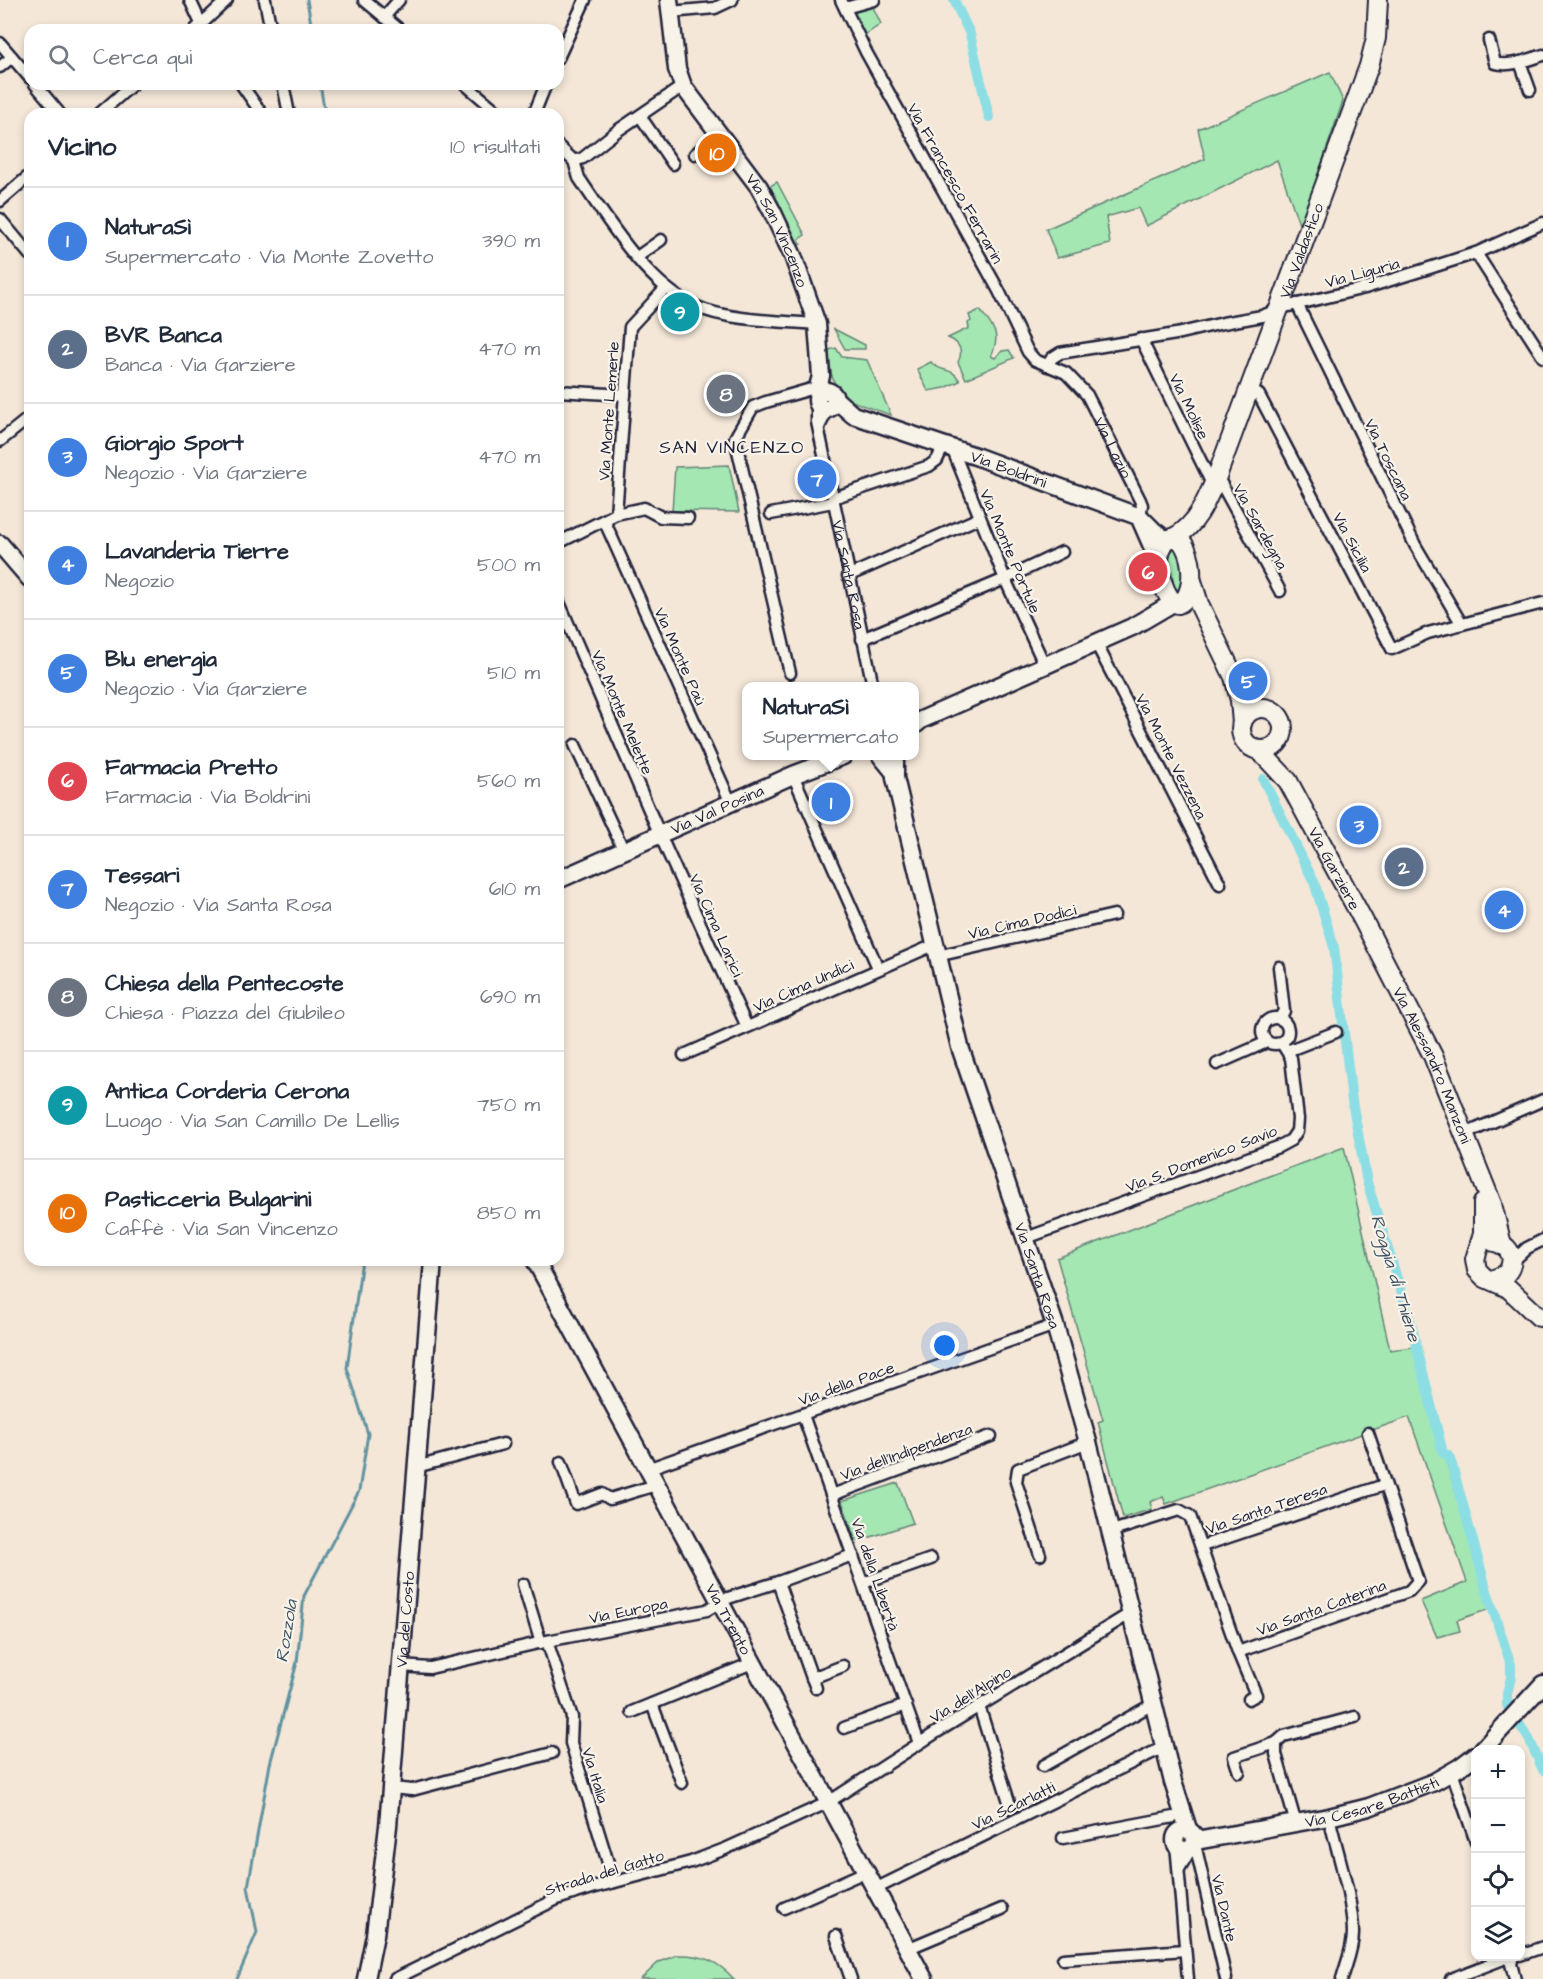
<!DOCTYPE html>
<html lang="it">
<meta charset="utf-8">
<style>
:root{--surface:#fff;--page:#f2f2f3;--text:#1f2937;--muted:#747a83;--line:#e0e1e3;--accent:#111827}
body{margin:0;font-family:"Architects Daughter",sans-serif;background:var(--page);color:var(--text)}
.controls{position:absolute;right:18px;bottom:18px;display:grid;overflow:hidden;border-radius:12px;box-shadow:0 3px 9px #0003}
.controls button{width:54px;height:54px;display:grid;place-items:center;padding:0;border:0;border-bottom:2px solid var(--line);background:var(--surface);color:var(--text);font:30px sans-serif}
.you{position:absolute;left:945px;top:1346px;width:21px;height:21px;margin:-15px;border:4px solid #fff;border-radius:50%;background:#1a73e8;box-shadow:0 0 0 9px #1a73e833}
.badge{display:grid;place-items:center;width:39px;height:39px;border-radius:50%;background:var(--accent);color:#fff;font-size:20px;font-weight:700}
.pin{position:absolute;translate:-50% -50%;border:3px solid #fff;box-shadow:0 2px 6px #0006}
.popup{position:absolute;left:742px;top:682px;width:177px;height:78px;box-sizing:border-box;display:grid;place-content:center;border-radius:12px;background:var(--surface);filter:drop-shadow(0 2px 4px #0005);font-size:20px;white-space:nowrap;color:var(--muted)}
.popup b{font-size:22px;color:var(--text)}
.popup::after{content:'';position:absolute;left:50%;top:100%;margin-left:-12px;border:12px solid transparent;border-top-color:var(--surface)}
.list{margin:0;padding:0;list-style:none}
h2{display:flex;justify-content:space-between;align-items:center;height:78px;margin:0;padding:0 24px;font-size:26px}
h2 small{font-size:20px;font-weight:400;color:var(--muted)}
.list li{display:grid;grid-template-columns:39px 1fr auto;gap:18px;align-items:center;box-sizing:border-box;height:108px;padding:0 24px;border-top:2px solid var(--line)}
.list b{display:block;font-size:22px;white-space:nowrap}
.list p{margin:0;font-size:20px;white-space:nowrap;color:var(--muted)}
.list em{font-size:20px;font-style:normal;color:var(--muted)}
.icon{flex:none;width:33px;height:33px;fill:none;stroke:currentColor;stroke-width:2;stroke-linecap:round;stroke-linejoin:round}
.map{position:relative;flex:none;width:1543px;height:1979px;overflow:hidden}
.search{position:absolute;background:var(--surface);box-shadow:0 3px 9px #0003;left:24px;top:24px;width:540px;height:66px;display:flex;align-items:center;gap:15px;box-sizing:border-box;padding:0 21px;border-radius:18px;color:var(--muted);font-size:22px}
.panel{position:absolute;background:var(--surface);box-shadow:0 3px 9px #0003;left:24px;top:108px;width:540px;height:1158px;border-radius:18px}
.map>svg:first-child{display:block}
.green{fill:#a4e7b2;stroke:#638476;stroke-width:1.5}
.lines{fill:none;stroke-linecap:round;stroke-linejoin:round}
.stream{stroke:#6293a0;stroke-width:3}
.canal{stroke:#8ddee4;stroke-width:10}
.street-casing{stroke:#22223b;stroke-width:15}
.secondary-casing{stroke:#22223b;stroke-width:21}
.primary-casing{stroke:#22223b;stroke-width:22}
.street{stroke:#f7f3e8;stroke-width:10}
.secondary{stroke:#f7f3e8;stroke-width:16}
.primary{stroke:#f7f3e8;stroke-width:18}
.labels{text-anchor:middle;stroke-width:4.5;stroke-linejoin:round;paint-order:stroke}
.street-label{font-size:16px;fill:#22223b;stroke:#f7f3e8}
.neighbourhood-label{font-size:18px;letter-spacing:1.5px;fill:#22223b;stroke:#f7f3e8}
.water-label{font-size:18px;font-style:italic;fill:#3d5165;stroke:#f7f3e8}
</style>
<div class="map">
<svg width="1543" height="1979" viewBox="0 0 1543 1979">
<rect width="100%" height="100%" fill="#f4e7d8"/>
<filter id="ink" filterUnits="userSpaceOnUse"><feTurbulence type="fractalNoise" baseFrequency=".0167" numOctaves="2"/><feDisplacementMap in="SourceGraphic" scale="12" xChannelSelector="R" yChannelSelector="G"/><feConvolveMatrix kernelMatrix="1 2 1 2 8 2 1 2 1" color-interpolation-filters="sRGB"/></filter>
<g filter="url(#ink)">
<g class="green">
<path d="M 871,3 L 881,24 L 865,35 L 861,33 L 850,11 Z"/>
<path d="M 1330,72 L 1343,101 L 1300,227 L 1277,160 L 1146,226 L 1138,208 L 1106,217 L 1110,244 L 1057,258 L 1046,229 L 1205,159 L 1198,129 Z"/>
<path d="M 777,182 L 805,235 L 799,239 L 801,244 L 799,245 L 770,186 Z"/>
<path d="M 980,310 C 993,328 1002,333 991,356 L 995,358 L 1002,351 L 1009,350 L 1014,358 L 966,379 L 958,362 C 964,351 959,342 948,338 L 969,328 L 968,323 L 971,321 L 969,315 Z"/>
<path d="M 834,329 L 865,345 L 865,349 L 845,349 Z"/>
<path d="M 836,348 L 842,357 L 867,360 L 891,415 C 850,400 829,401 829,350 Z"/>
<path d="M 931,362 C 941,374 951,365 960,381 L 945,388 L 928,391 L 917,369 Z"/>
<path d="M 729,465 L 739,512 L 672,511 L 675,467 Z"/>
<path d="M 1174,548 L 1180,549 L 1183,583 L 1180,590 L 1176,589 L 1174,586 L 1169,555 Z"/>
<path d="M 1344,1147 L 1390,1350 L 1413,1347 L 1490,1609 L 1457,1620 L 1460,1631 L 1437,1637 L 1421,1601 L 1467,1582 L 1409,1417 L 1166,1504 L 1163,1497 L 1150,1502 L 1152,1509 L 1123,1518 L 1098,1422 L 1103,1420 L 1057,1258 Z"/>
<path d="M 898,1483 L 913,1523 L 856,1542 L 842,1501 Z"/>
<path d="M 677,1955 C 701,1954 718,1961 734,1979 L 641,1979 L 659,1962 Z"/>
</g>
<g class="lines">
<g class="stream">
<path d="M 307,0 L 312,30"/>
<path d="M 320,84 L 325,114"/>
<path d="M 237,1979 L 257,1932 L 248,1887 L 270,1764 L 297,1662 L 304,1596 L 359,1491 L 368,1434 L 347,1368 L 362,1260"/>
</g>
<g class="canal">
<path d="M 954,0 L 970,34 L 989,117"/>
<path d="M 1263,779 L 1314,882 L 1334,947 L 1352,1101 L 1367,1182 L 1410,1320 L 1443,1453 L 1449,1456 L 1452,1465 L 1486,1588 L 1511,1665 L 1511,1677 L 1507,1694 L 1507,1705 L 1529,1739 L 1543,1770"/>
</g>
<defs>
<g id="street">
<path d="M 190,0 L 204,30"/>
<path d="M 265,0 L 271,30"/>
<path d="M 364,0 L 400,30"/>
<path id="s1" d="M 841,0 L 866,52 L 999,291 L 1028,352 L 1035,360 L 1066,373 L 1087,395 L 1140,500 L 1142,505 L 1140,517"/>
<path d="M 845,8 L 874,0"/>
<path d="M 670,12 L 715,8 L 732,0"/>
<path d="M 384,17 L 399,0"/>
<path d="M 195,30 L 227,0"/>
<path d="M 1489,40 L 1495,63 C 1511,67 1528,60 1543,55"/>
<path d="M 0,43 L 30,78"/>
<path d="M 558,58 L 585,0"/>
<path d="M 1520,62 L 1530,90"/>
<path d="M 0,67 L 12,57"/>
<path d="M 35,84 L 60,114"/>
<path d="M 241,84 L 262,114"/>
<path d="M 283,84 L 289,114"/>
<path d="M 465,84 L 500,114"/>
<path d="M 99,114 L 133,84"/>
<path d="M 534,114 L 546,84"/>
<path d="M 640,116 L 673,164"/>
<path d="M 558,146 L 574,161 L 579,178 C 607,219 649,287 695,306 C 727,321 782,321 817,324"/>
<path d="M 695,154 L 718,135"/>
<path d="M 574,161 L 583,158 L 617,131 L 683,86"/>
<path d="M 0,201 L 30,175"/>
<path d="M 0,219 L 30,255"/>
<path d="M 1476,253 L 1543,357"/>
<path d="M 637,257 L 661,240"/>
<path d="M 1297,304 L 1415,545 L 1461,623"/>
<path d="M 1141,339 L 1213,486"/>
<path d="M 1047,366 L 1052,358 L 1060,353 L 1176,334 L 1223,323 L 1262,316 L 1285,307 L 1365,288 L 1420,271 L 1476,253 L 1543,223"/>
<path d="M 1249,388 L 1259,395 L 1392,649 L 1428,633 L 1543,603"/>
<path d="M 558,391 L 625,395"/>
<path id="s2" d="M 817,401 L 817,422 L 873,686"/>
<path d="M 819,427 L 828,409"/>
<path d="M 0,441 L 30,417"/>
<path d="M 952,448 L 1005,579 L 1045,666"/>
<path d="M 1217,476 L 1280,591"/>
<path d="M 833,498 L 929,466 L 937,460 L 944,445"/>
<path d="M 616,514 L 630,327 L 666,288"/>
<path d="M 771,514 L 833,502"/>
<path d="M 604,520 L 731,803"/>
<path d="M 558,543 L 616,514 L 644,508 L 661,517 L 688,518"/>
<path d="M 848,576 L 979,518"/>
<path d="M 558,600 L 660,835 L 747,1027"/>
<path d="M 862,639 L 1005,579 L 1062,552"/>
<path d="M 1096,643 L 1220,884"/>
<path d="M 790,673 L 735,438 L 753,407 L 766,402 L 818,387"/>
<path d="M 575,745 L 624,851"/>
<path d="M 793,775 L 878,968"/>
<path d="M 937,956 L 1114,915"/>
<circle cx="1275" cy="1031" r="13"/>
<path d="M 1279,1019 L 1284,1011 L 1279,967"/>
<path d="M 1287,1051 L 1336,1032"/>
<path d="M 684,1055 L 934,945"/>
<path d="M 1217,1064 L 1267,1042"/>
<path d="M 1465,1134 L 1543,1100"/>
<path d="M 1026,1238 L 1278,1147 L 1291,1140 L 1297,1131 L 1298,1119 L 1291,1058 L 1281,1042"/>
<path d="M 1512,1262 L 1527,1248 L 1543,1240"/>
<path d="M 803,1415 L 919,1743"/>
<path d="M 561,1462 L 576,1504 L 602,1494 L 610,1499 L 656,1485"/>
<path d="M 416,1467 L 503,1444"/>
<path d="M 647,1469 L 1055,1325"/>
<path d="M 832,1495 L 991,1436"/>
<path d="M 1109,1532 L 1179,1510 L 1190,1516 L 1238,1652 L 1256,1695 L 1249,1699"/>
<path d="M 1202,1546 L 1384,1485"/>
<path d="M 1040,1555 L 1016,1482 L 1018,1469 L 1088,1442"/>
<path d="M 778,1582 L 812,1678"/>
<path d="M 863,1583 L 931,1559"/>
<path d="M 523,1584 L 541,1643"/>
<path d="M 547,1641 L 572,1717 L 571,1743 L 614,1882"/>
<path d="M 1238,1652 L 1409,1591 L 1418,1581 L 1368,1433"/>
<path d="M 400,1666 L 430,1668 L 547,1641 L 707,1610 L 725,1599 L 778,1582 L 853,1555"/>
<path d="M 816,1688 L 812,1678 L 843,1666"/>
<path d="M 652,1704 L 682,1783"/>
<path d="M 979,1706 L 1011,1808"/>
<path d="M 632,1712 L 752,1663"/>
<path d="M 844,1728 L 906,1705"/>
<path d="M 1043,1766 L 1153,1704"/>
<path d="M 1239,1772 L 1234,1757 L 1276,1743"/>
<path d="M 1452,1772 L 1476,1842"/>
<path d="M 391,1788 L 412,1790 L 552,1753"/>
<path d="M 1329,1817 C 1337,1851 1353,1900 1353,1933 C 1353,1949 1346,1964 1342,1979"/>
<path d="M 1296,1824 L 1276,1754 L 1276,1743 L 1284,1736 L 1355,1717"/>
<path d="M 1063,1838 L 1174,1817"/>
<path d="M 1176,1844 L 1188,1979"/>
<path d="M 1195,1844 L 1226,1979"/>
<path d="M 1179,1869 L 1191,1849"/>
<path d="M 875,1889 L 1164,1747"/>
<path d="M 784,1908 L 865,1872"/>
<path d="M 836,1936 L 851,1979"/>
<path d="M 907,1949 L 1002,1909"/>
<path d="M 1520,1955 L 1543,1947"/>
<path d="M 1513,1956 L 1511,1964 L 1515,1979"/>
<path d="M 1063,1959 L 1185,1950"/>
<path d="M 395,1979 L 557,1899 L 592,1888 L 691,1862 L 725,1849 L 827,1803 L 937,1732 L 1131,1613"/>
<path d="M 1451,1979 L 1511,1956"/>
</g>
<g id="secondary">
<path id="s3" d="M 669,0 L 677,69 L 683,86 L 759,187 L 772,211 L 793,256 L 817,324 L 821,376 L 818,387 L 818,396"/>
<circle cx="826" cy="400" r="9"/>
<path id="s4" d="M 835,399 L 853,415 L 978,457 L 1140,517 L 1153,530 L 1166,540"/>
<path d="M 1141,521 L 1159,562"/>
<path d="M 0,544 L 30,579"/>
<path d="M 915,725 L 921,720 L 1132,627 L 1173,603"/>
<path d="M 881,756 L 894,772"/>
<path id="s5" d="M 895,756 L 895,778 L 960,1047 L 1055,1325 L 1088,1442 L 1173,1782 L 1188,1829"/>
<path id="s6" d="M 558,880 L 793,775 L 843,756"/>
<path id="s7" d="M 535,1260 L 924,1979"/>
<path d="M 1482,1750 L 1543,1684"/>
<circle cx="1185" cy="1840" r="10"/>
<path id="s8" d="M 1196,1841 L 1329,1817 L 1369,1807 L 1434,1782 L 1460,1767 L 1476,1755"/>
<path id="s9" d="M 366,1979 L 375,1935 L 388,1826 L 433,1260"/>
</g>
<g id="primary">
<path id="s10" d="M 1175,537 C 1198,524 1207,499 1217,476 L 1369,66 L 1376,38 L 1378,0"/>
<path d="M 1175,537 C 1194,544 1198,597 1178,604 C 1164,600 1156,566 1160,553 C 1161,548 1164,544 1166,540 Z"/>
<path d="M 1192,581 L 1199,604 L 1234,677 L 1240,700 L 1242,723"/>
<circle cx="1262" cy="729" r="21"/>
<path id="s11" d="M 1260,751 L 1288,781 L 1363,920 L 1433,1056 L 1492,1204 L 1502,1245"/>
<path d="M 1483,1203 L 1483,1234 L 1475,1259 L 1477,1270 L 1485,1278 L 1508,1288 L 1539,1317"/>
<path d="M 1492,1280 L 1506,1274 C 1517,1261 1511,1245 1494,1242"/>
</g>
</defs>
<use href="#street" class="street-casing"/>
<use href="#secondary" class="secondary-casing"/>
<use href="#primary" class="primary-casing"/>
<use href="#street" class="street"/>
<use href="#secondary" class="secondary"/>
<use href="#primary" class="primary"/>
</g>
</g>
<g class="labels">
<g class="street-label">
<text transform="translate(956 183) rotate(61)" y="6">Via Francesco Ferrarin</text>
<text dy="6" stroke="none"><textPath href="#s3" startOffset="261">Via San Vincenzo</textPath></text>
<text dy="6" stroke="none"><textPath href="#s10" startOffset="316">Via Valdastico</textPath></text>
<text transform="translate(1362 272) rotate(-15)" y="6">Via Liguria</text>
<text transform="translate(1190 406) rotate(64)" y="6">Via Molise</text>
<text transform="translate(608 411) rotate(-86)" y="6">Via Monte Lemerle</text>
<text dy="6" stroke="none"><textPath href="#s1" startOffset="532">Via Lazio</textPath></text>
<text transform="translate(1389 459) rotate(64)" y="6">Via Toscana</text>
<text dy="6" stroke="none"><textPath href="#s4" startOffset="189">Via Boldrini</textPath></text>
<text transform="translate(1261 526) rotate(61)" y="6">Via Sardegna</text>
<text transform="translate(1353 542) rotate(62)" y="6">Via Sicilia</text>
<text transform="translate(1011 551) rotate(67)" y="6">Via Monte Portule</text>
<text dy="6" stroke="none"><textPath href="#s2" startOffset="177">Via Santa Rosa</textPath></text>
<text transform="translate(681 656) rotate(66)" y="6">Via Monte Paù</text>
<text transform="translate(623 712) rotate(67)" y="6">Via Monte Melette</text>
<text transform="translate(1172 756) rotate(63)" y="6">Via Monte Vezzena</text>
<text dy="6" stroke="none"><textPath href="#s6" startOffset="174">Via Val Posina</textPath></text>
<text dy="6" stroke="none"><textPath href="#s11" startOffset="140">Via Garziere</textPath></text>
<text transform="translate(1022 921) rotate(-13)" y="6">Via Cima Dodici</text>
<text transform="translate(717 925) rotate(66)" y="6">Via Cima Larici</text>
<text transform="translate(803 985) rotate(-24)" y="6">Via Cima Undici</text>
<text dy="6" stroke="none"><textPath href="#s11" startOffset="360">Via Alessandro Manzoni</textPath></text>
<text transform="translate(1201 1158) rotate(-21)" y="6">Via S. Domenico Savio</text>
<text dy="6" stroke="none"><textPath href="#s5" startOffset="540">Via Santa Rosa</textPath></text>
<text transform="translate(846 1383) rotate(-20)" y="6">Via della Pace</text>
<text transform="translate(906 1451) rotate(-20)" y="6">Via dell'Indipendenza</text>
<text transform="translate(1266 1508) rotate(-19)" y="6">Via Santa Teresa</text>
<text transform="translate(876 1574) rotate(71)" y="6">Via della Libertà</text>
<text transform="translate(1321 1607) rotate(-20)" y="6">Via Santa Caterina</text>
<text transform="translate(628 1610) rotate(-11)" y="6">Via Europa</text>
<text dy="6" stroke="none"><textPath href="#s9" startOffset="362">Via del Costo</textPath></text>
<text dy="6" stroke="none"><textPath href="#s7" startOffset="408">Via Trento</textPath></text>
<text transform="translate(970 1694) rotate(-32)" y="6">Via dell'Alpino</text>
<text transform="translate(596 1775) rotate(73)" y="6">Via Italia</text>
<text dy="6" stroke="none"><textPath href="#s8" startOffset="180">Via Cesare Battisti</textPath></text>
<text transform="translate(1013 1805) rotate(-26)" y="6">Via Scarlatti</text>
<text transform="translate(604 1872) rotate(-17)" y="6">Strada del Gatto</text>
<text transform="translate(1225 1908) rotate(77)" y="6">Via Dante</text>
</g>
<g class="neighbourhood-label">
<text x="732" y="453">SAN VINCENZO</text>
</g>
<g class="water-label">
<text transform="translate(1396 1278) rotate(73)" y="6">Roggia di Thiene</text>
<text transform="translate(286 1631) rotate(-81)" y="6">Rozzola</text>
</g>
</g>
</svg>
<div class="controls">
<button>+</button>
<button>−</button>
<button><svg class="icon" aria-label="locate" viewBox="0 0 24 24"><circle cx="12" cy="12" r="6"/><path d="M12 2v4M12 18v4M2 12h4M18 12h4"/></svg></button>
<button><svg class="icon" aria-label="layers" viewBox="0 0 24 24"><path d="M12 4l9 5-9 5-9-5zM3 14l9 5 9-5"/></svg></button>
</div>
<div class="you"></div>
<div class="pin badge" style="left:831px;top:802px;background:#3f7fe0">1</div>
<div class="popup"><b>NaturaSì</b>Supermercato</div>
<div class="pin badge" style="left:1404px;top:867px;background:#5c6f8a">2</div>
<div class="pin badge" style="left:1359px;top:825px;background:#3f7fe0">3</div>
<div class="pin badge" style="left:1504px;top:910px;background:#3f7fe0">4</div>
<div class="pin badge" style="left:1248px;top:681px;background:#3f7fe0">5</div>
<div class="pin badge" style="left:1148px;top:572px;background:#e0444e">6</div>
<div class="pin badge" style="left:817px;top:479px;background:#3f7fe0">7</div>
<div class="pin badge" style="left:726px;top:394px;background:#6b7280">8</div>
<div class="pin badge" style="left:680px;top:312px;background:#0f9aa8">9</div>
<div class="pin badge" style="left:717px;top:153px;background:#e8710a">10</div>
<div class="search"><svg class="icon" aria-label="search" viewBox="0 0 24 24"><circle cx="10" cy="10" r="6"/><path d="M15 15l6 6"/></svg>Cerca qui</div>
<section class="panel">
<h2>Vicino<small>10 risultati</small></h2>
<ul class="list">
<li><span class="badge" style="background:#3f7fe0">1</span><div><b>NaturaSì</b><p>Supermercato · Via Monte Zovetto</p></div><em>390 m</em></li>
<li><span class="badge" style="background:#5c6f8a">2</span><div><b>BVR Banca</b><p>Banca · Via Garziere</p></div><em>470 m</em></li>
<li><span class="badge" style="background:#3f7fe0">3</span><div><b>Giorgio Sport</b><p>Negozio · Via Garziere</p></div><em>470 m</em></li>
<li><span class="badge" style="background:#3f7fe0">4</span><div><b>Lavanderia Tierre</b><p>Negozio</p></div><em>500 m</em></li>
<li><span class="badge" style="background:#3f7fe0">5</span><div><b>Blu energia</b><p>Negozio · Via Garziere</p></div><em>510 m</em></li>
<li><span class="badge" style="background:#e0444e">6</span><div><b>Farmacia Pretto</b><p>Farmacia · Via Boldrini</p></div><em>560 m</em></li>
<li><span class="badge" style="background:#3f7fe0">7</span><div><b>Tessari</b><p>Negozio · Via Santa Rosa</p></div><em>610 m</em></li>
<li><span class="badge" style="background:#6b7280">8</span><div><b>Chiesa della Pentecoste</b><p>Chiesa · Piazza del Giubileo</p></div><em>690 m</em></li>
<li><span class="badge" style="background:#0f9aa8">9</span><div><b>Antica Corderia Cerona</b><p>Luogo · Via San Camillo De Lellis</p></div><em>750 m</em></li>
<li><span class="badge" style="background:#e8710a">10</span><div><b>Pasticceria Bulgarini</b><p>Caffè · Via San Vincenzo</p></div><em>850 m</em></li>
</ul>
</section>
</div>
